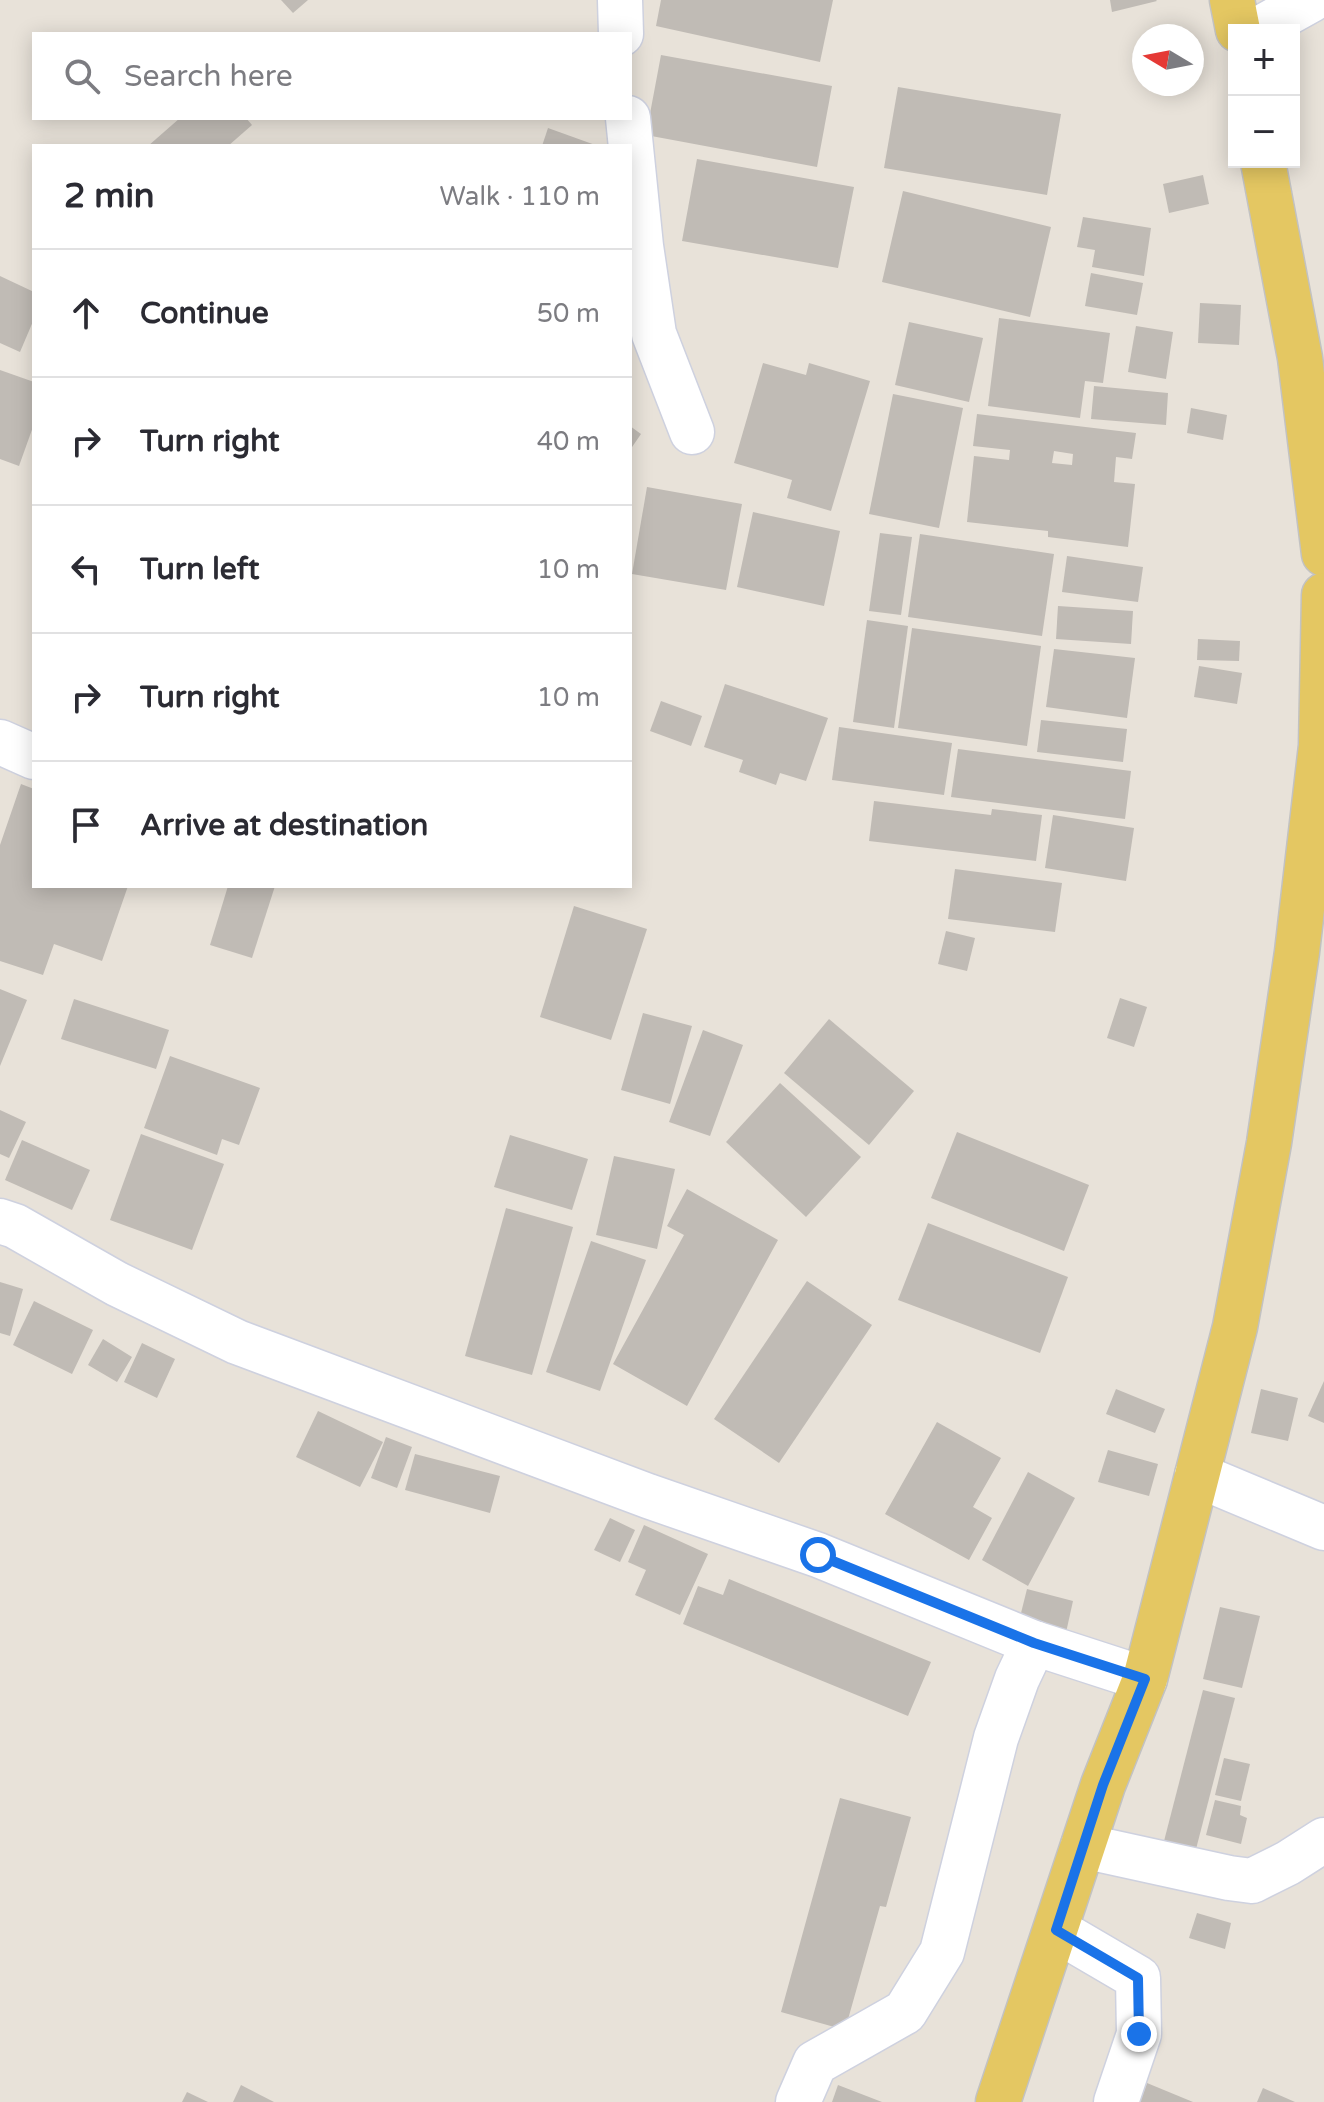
<!DOCTYPE html>
<meta charset="utf-8">
<style>
:root{--surface:#fff;--page:#f7f7f7;--text:#2b2b33;--muted:#7c7c81;--line:#e1e1e2}
body{margin:0;font-family:"Varela Round",sans-serif;background:var(--page);color:var(--text)}
.controls{position:absolute;right:24px;top:24px;display:grid;overflow:hidden;border-radius:0px;box-shadow:0 4px 20px #0003}
.controls button{width:72px;height:72px;display:grid;place-items:center;padding:0;border:0;border-bottom:2px solid var(--line);background:var(--surface);color:var(--text);font:40px sans-serif}
.compass{position:absolute;left:1132px;top:24px;width:72px;height:72px;border-radius:50%;background:var(--surface);box-shadow:0 4px 20px #0003;rotate:280deg}
.stop{position:absolute;width:24px;height:24px;margin:-18px;border:6px solid #1a73e8;border-radius:50%;background:#fff}
.stop.end{background:#1a73e8;border-color:#fff;box-shadow:0 2px 8px #0008}
.list{margin:0;padding:0;list-style:none}
h2{display:flex;justify-content:space-between;align-items:center;height:104px;margin:0;padding:0 32px;font-size:34px}
h2 small{font-size:26px;font-weight:400;color:var(--muted)}
.list li{display:grid;grid-template-columns:52px 1fr auto;gap:24px;align-items:center;box-sizing:border-box;height:128px;padding:0 32px;border-top:2px solid var(--line)}
.list b{display:block;font-size:30px;white-space:nowrap}
.list em{font-size:26px;font-style:normal;color:var(--muted)}
.icon{flex:none;width:44px;height:44px;fill:none;stroke:currentColor;stroke-width:2;stroke-linecap:round;stroke-linejoin:round}
.map{position:relative;flex:none;width:1324px;height:2102px;overflow:hidden}
.search{position:absolute;background:var(--surface);box-shadow:0 4px 20px #0003;left:32px;top:32px;width:600px;height:88px;display:flex;align-items:center;gap:20px;box-sizing:border-box;padding:0 28px;border-radius:0px;color:var(--muted);font-size:30px}
.panel{position:absolute;background:var(--surface);box-shadow:0 4px 20px #0003;left:32px;top:144px;width:600px;height:744px;border-radius:0px}
.map>svg:first-child{display:block}
.building{fill:#c0bbb5;fill-rule:evenodd}
.lines{fill:none;stroke-linecap:round;stroke-linejoin:round}
.minor-casing{stroke:#ced1df;stroke-width:47}
.major-casing{stroke:#c2c2c2;stroke-width:47}
.minor{stroke:#fff;stroke-width:44}
.major{stroke:#e4c762;stroke-width:44}
.route{stroke:#1a73e8;stroke-width:10}
</style>
<div class="map">
<svg width="1324" height="2102" viewBox="0 0 1324 2102">
<rect width="100%" height="100%" fill="#e8e2d9"/>
<g class="building">
<path d="M 281,0 L 308,0 L 293,13 Z"/>
<path d="M 661,0 L 833,0 L 820,62 L 656,26 Z"/>
<path d="M 1110,0 L 1156,0 L 1157,1 L 1112,12 Z"/>
<path d="M 661,55 L 832,86 L 817,167 L 646,135 Z"/>
<path d="M 898,87 L 1061,114 L 1047,195 L 884,168 Z"/>
<path d="M 180,118 L 246,118 L 252,125 L 228,146 L 148,146 Z"/>
<path d="M 548,128 L 598,146 L 542,146 Z"/>
<path d="M 697,159 L 854,187 L 838,268 L 682,241 Z"/>
<path d="M 1203,175 L 1209,204 L 1169,213 L 1163,184 Z"/>
<path d="M 903,191 L 1051,227 L 1030,317 L 882,282 Z"/>
<path d="M 1083,217 L 1151,228 L 1144,276 L 1092,267 L 1095,250 L 1077,247 Z"/>
<path d="M 1091,273 L 1143,283 L 1137,315 L 1085,306 Z"/>
<path d="M 0,276 L 34,292 L 34,319 L 20,352 L 0,343 Z"/>
<path d="M 1200,303 L 1241,305 L 1239,345 L 1198,343 Z"/>
<path d="M 999,318 L 1110,333 L 1103,383 L 1085,381 L 1080,418 L 988,406 Z"/>
<path d="M 909,322 L 983,338 L 969,402 L 895,385 Z"/>
<path d="M 1136,326 L 1173,332 L 1166,379 L 1128,372 Z"/>
<path d="M 763,363 L 806,375 L 809,363 L 870,381 L 831,511 L 787,498 L 792,480 L 734,463 Z"/>
<path d="M 0,370 L 34,382 L 34,424 L 19,466 L 0,459 Z"/>
<path d="M 1094,386 L 1168,393 L 1166,425 L 1091,419 Z"/>
<path d="M 893,394 L 963,408 L 939,528 L 869,514 Z"/>
<path d="M 1191,408 L 1227,415 L 1223,440 L 1187,433 Z"/>
<path d="M 977,414 L 1136,433 L 1132,459 L 1116,457 L 1114,482 L 1135,484 L 1128,547 L 1048,537 L 1048,531 L 967,522 L 974,456 L 1009,460 L 1010,450 L 973,446 ZM 1054,451 L 1073,454 L 1072,465 L 1052,463 Z"/>
<path d="M 630,426 L 641,434 L 630,450 Z"/>
<path d="M 647,487 L 742,504 L 726,590 L 632,574 Z"/>
<path d="M 753,512 L 840,531 L 824,606 L 737,587 Z"/>
<path d="M 880,533 L 912,537 L 901,615 L 869,611 Z"/>
<path d="M 920,534 L 1054,554 L 1042,636 L 908,617 Z"/>
<path d="M 1067,556 L 1143,567 L 1138,602 L 1062,592 Z"/>
<path d="M 1058,606 L 1133,611 L 1131,644 L 1056,639 Z"/>
<path d="M 867,620 L 908,626 L 894,728 L 853,722 Z"/>
<path d="M 912,628 L 1041,646 L 1027,746 L 898,728 Z"/>
<path d="M 1198,639 L 1240,641 L 1239,661 L 1197,660 Z"/>
<path d="M 1054,649 L 1135,658 L 1127,718 L 1046,707 Z"/>
<path d="M 1199,666 L 1242,673 L 1237,704 L 1194,697 Z"/>
<path d="M 725,684 L 828,718 L 806,781 L 780,773 L 776,785 L 739,772 L 743,760 L 704,747 Z"/>
<path d="M 661,701 L 702,716 L 691,746 L 650,731 Z"/>
<path d="M 1041,720 L 1127,729 L 1123,762 L 1037,752 Z"/>
<path d="M 839,727 L 952,743 L 944,795 L 832,780 Z"/>
<path d="M 958,749 L 1131,771 L 1125,819 L 951,797 Z"/>
<path d="M 21,784 L 34,789 L 34,886 L 128,886 L 102,961 L 54,944 L 43,975 L 0,961 L 0,845 Z"/>
<path d="M 874,801 L 991,815 L 992,809 L 1042,815 L 1036,861 L 869,841 Z"/>
<path d="M 1053,815 L 1134,828 L 1126,881 L 1045,868 Z"/>
<path d="M 955,869 L 1062,883 L 1055,932 L 948,919 Z"/>
<path d="M 228,886 L 275,886 L 252,958 L 210,945 Z"/>
<path d="M 574,906 L 647,929 L 611,1040 L 540,1017 Z"/>
<path d="M 946,931 L 975,938 L 967,971 L 938,964 Z"/>
<path d="M 0,989 L 27,1000 L 0,1066 Z"/>
<path d="M 1120,998 L 1147,1007 L 1134,1047 L 1107,1038 Z"/>
<path d="M 74,999 L 169,1030 L 156,1069 L 61,1039 Z"/>
<path d="M 643,1013 L 692,1026 L 670,1104 L 621,1090 Z"/>
<path d="M 829,1019 L 914,1091 L 869,1145 L 784,1073 Z"/>
<path d="M 703,1030 L 743,1045 L 710,1136 L 669,1122 Z"/>
<path d="M 170,1056 L 260,1088 L 239,1145 L 222,1139 L 217,1155 L 144,1128 Z"/>
<path d="M 780,1083 L 861,1157 L 806,1217 L 726,1142 Z"/>
<path d="M 0,1110 L 26,1122 L 9,1158 L 0,1154 Z"/>
<path d="M 957,1132 L 1089,1185 L 1064,1251 L 931,1198 Z"/>
<path d="M 141,1134 L 224,1164 L 192,1250 L 110,1220 Z"/>
<path d="M 510,1135 L 588,1159 L 572,1210 L 494,1187 Z"/>
<path d="M 22,1140 L 90,1170 L 72,1210 L 5,1180 Z"/>
<path d="M 614,1156 L 675,1169 L 657,1249 L 596,1235 Z"/>
<path d="M 687,1189 L 778,1240 L 687,1406 L 613,1364 L 684,1235 L 667,1226 Z"/>
<path d="M 506,1208 L 573,1227 L 532,1375 L 465,1356 Z"/>
<path d="M 928,1223 L 1068,1277 L 1040,1353 L 898,1300 Z"/>
<path d="M 591,1241 L 646,1260 L 600,1391 L 546,1372 Z"/>
<path d="M 807,1281 L 872,1325 L 779,1463 L 714,1419 Z"/>
<path d="M 0,1282 L 23,1289 L 10,1336 L 0,1333 Z"/>
<path d="M 34,1301 L 93,1330 L 72,1374 L 13,1345 Z"/>
<path d="M 103,1339 L 132,1357 L 117,1382 L 88,1365 Z"/>
<path d="M 142,1343 L 175,1359 L 157,1398 L 124,1382 Z"/>
<path d="M 1324,1381 L 1324,1423 L 1308,1416 Z"/>
<path d="M 1116,1389 L 1165,1409 L 1155,1433 L 1106,1414 Z"/>
<path d="M 1261,1389 L 1298,1398 L 1288,1441 L 1251,1433 Z"/>
<path d="M 318,1411 L 383,1442 L 360,1487 L 296,1457 Z"/>
<path d="M 937,1422 L 1001,1458 L 973,1507 L 992,1518 L 969,1560 L 885,1514 Z"/>
<path d="M 386,1437 L 412,1447 L 397,1488 L 371,1478 Z"/>
<path d="M 1108,1450 L 1158,1464 L 1149,1496 L 1098,1482 Z"/>
<path d="M 415,1454 L 500,1476 L 490,1513 L 405,1490 Z"/>
<path d="M 1028,1472 L 1075,1498 L 1028,1586 L 982,1560 Z"/>
<path d="M 610,1518 L 635,1530 L 620,1562 L 594,1550 Z"/>
<path d="M 644,1525 L 708,1554 L 680,1615 L 635,1595 L 646,1570 L 628,1562 Z"/>
<path d="M 729,1579 L 931,1662 L 908,1716 L 683,1624 L 698,1586 L 723,1595 Z"/>
<path d="M 1027,1589 L 1073,1601 L 1065,1637 L 1018,1625 Z"/>
<path d="M 1220,1607 L 1260,1616 L 1242,1688 L 1203,1679 Z"/>
<path d="M 1203,1690 L 1235,1698 L 1195,1853 L 1163,1845 Z"/>
<path d="M 1224,1758 L 1250,1764 L 1241,1801 L 1215,1795 Z"/>
<path d="M 840,1798 L 911,1817 L 886,1907 L 880,1906 L 845,2030 L 781,2012 Z"/>
<path d="M 1215,1800 L 1241,1806 L 1240,1815 L 1247,1818 L 1241,1844 L 1206,1835 Z"/>
<path d="M 1197,1913 L 1231,1923 L 1225,1949 L 1189,1938 Z"/>
<path d="M 1147,2083 L 1193,2102 L 1140,2102 Z"/>
<path d="M 241,2085 L 274,2102 L 233,2102 Z"/>
<path d="M 838,2085 L 882,2102 L 832,2102 Z"/>
<path d="M 1263,2088 L 1295,2102 L 1257,2102 Z"/>
<path d="M 187,2092 L 208,2102 L 182,2102 Z"/>
</g>
<g class="lines">
<defs>
<g id="minor">
<path d="M 620,0 L 621,34"/>
<path d="M 1257,30 L 1311,0"/>
<path d="M 628,118 L 641,246 L 654,334 L 692,432"/>
<path d="M 0,742 L 34,757"/>
<path d="M 0,1221 L 15,1226 L 117,1284 L 237,1342 L 648,1496 L 818,1555 L 1034,1643 L 1145,1679"/>
<path d="M 1197,1475 L 1324,1528"/>
<path d="M 1083,1846 L 1229,1878 L 1252,1881 L 1288,1863 L 1324,1840"/>
<path d="M 1056,1930 L 1138,1978 L 1139,2034 L 1116,2102"/>
<path d="M 798,2102 L 815,2063 L 905,2012 L 942,1952 L 996,1738 L 1017,1679 L 1034,1643"/>
</g>
<g id="major">
<path d="M 1232,0 L 1238,30"/>
<path d="M 1263,162 L 1300,358 L 1324,554"/>
<path d="M 998,2102 L 1103,1785 L 1145,1679 L 1235,1327 L 1269,1143 L 1297,952 L 1321,746 L 1324,595"/>
</g>
</defs>
<use href="#minor" class="minor-casing"/>
<use href="#major" class="major-casing"/>
<use href="#minor" class="minor"/>
<use href="#major" class="major"/>
</g>
<g class="lines">
<path class="route" d="M 818,1555 L 1034,1643 L 1145,1679 L 1103,1785 L 1056,1930 L 1138,1978 L 1139,2034"/>
</g>
</svg>
<div class="controls">
<button>+</button>
<button>−</button>
</div>
<svg class="compass" viewBox="-18 -18 36 36"><path d="M0-13l5 13h-10z" fill="#e53935"/><path d="M0 13l5-13h-10z" fill="#7c7c81"/></svg>
<div class="stop" style="left:818px;top:1555px"></div>
<div class="stop end" style="left:1139px;top:2034px"></div>
<div class="search"><svg class="icon" aria-label="search" viewBox="0 0 24 24"><circle cx="10" cy="10" r="6"/><path d="M15 15l6 6"/></svg>Search here</div>
<section class="panel">
<h2>2 min<small>Walk · 110 m</small></h2>
<ul class="list">
<li><svg class="icon" aria-label="ahead" viewBox="0 0 24 24"><path d="M12 20V5M6 11l6-6 6 6"/></svg><div><b>Continue</b></div><em>50 m</em></li>
<li><svg class="icon" aria-label="right" viewBox="0 0 24 24"><path d="M7 20v-9h11M14 6l5 5-5 5"/></svg><div><b>Turn right</b></div><em>40 m</em></li>
<li><svg class="icon" aria-label="left" viewBox="0 0 24 24"><path d="M17 20v-9H6M10 6l-5 5 5 5"/></svg><div><b>Turn left</b></div><em>10 m</em></li>
<li><svg class="icon" aria-label="right" viewBox="0 0 24 24"><path d="M7 20v-9h11M14 6l5 5-5 5"/></svg><div><b>Turn right</b></div><em>10 m</em></li>
<li><svg class="icon" aria-label="arrive" viewBox="0 0 24 24"><path d="M6 21V4h12l-3 4 3 4H6"/></svg><div><b>Arrive at destination</b></div></li>
</ul>
</section>
</div>
